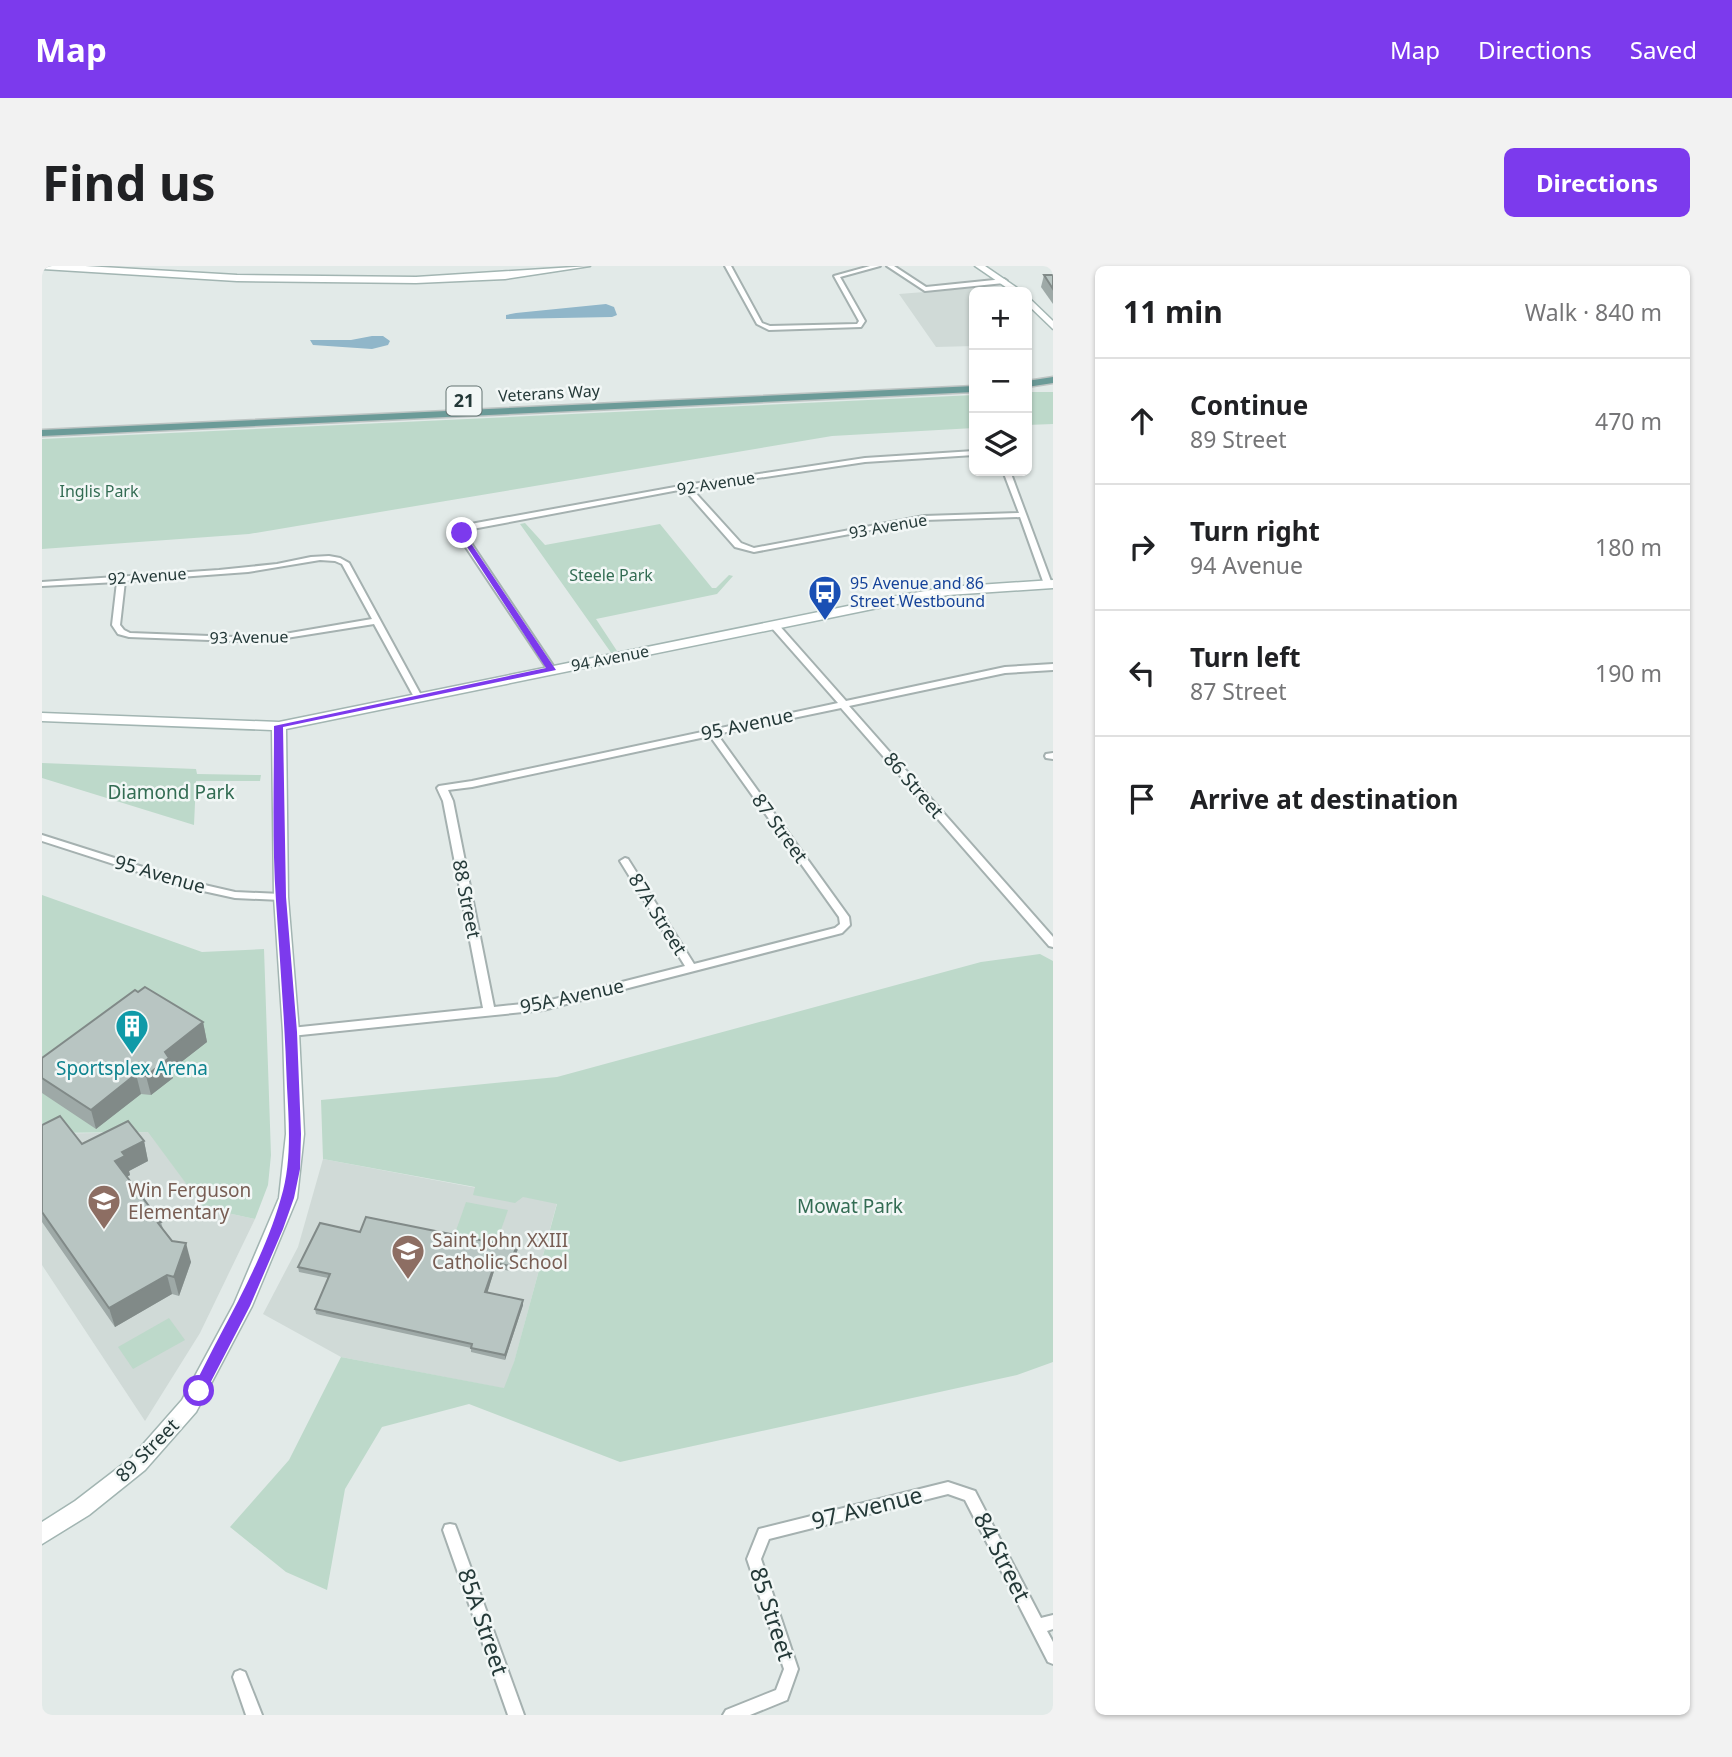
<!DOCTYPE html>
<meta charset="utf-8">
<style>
:root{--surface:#fff;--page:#f2f2f2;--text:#202124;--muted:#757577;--line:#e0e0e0;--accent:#7c3aed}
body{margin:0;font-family:"Noto Sans",sans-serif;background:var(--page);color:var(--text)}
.controls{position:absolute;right:21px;top:21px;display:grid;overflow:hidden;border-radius:10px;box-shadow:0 2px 5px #0004}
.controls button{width:63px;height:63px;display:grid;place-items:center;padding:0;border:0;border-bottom:2px solid var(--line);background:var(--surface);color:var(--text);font:35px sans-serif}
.stop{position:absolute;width:21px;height:21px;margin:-16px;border:5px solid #7c3aed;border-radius:50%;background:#fff}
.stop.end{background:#7c3aed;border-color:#fff;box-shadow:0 2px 7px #0008}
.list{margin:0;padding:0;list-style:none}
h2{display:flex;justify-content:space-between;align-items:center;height:91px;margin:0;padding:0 28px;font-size:30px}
h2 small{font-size:23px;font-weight:400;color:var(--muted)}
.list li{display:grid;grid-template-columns:46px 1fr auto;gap:21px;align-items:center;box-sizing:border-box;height:126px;padding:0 28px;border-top:2px solid var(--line)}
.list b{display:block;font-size:26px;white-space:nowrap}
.list p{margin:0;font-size:23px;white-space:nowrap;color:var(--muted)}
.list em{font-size:23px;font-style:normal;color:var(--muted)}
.icon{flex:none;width:38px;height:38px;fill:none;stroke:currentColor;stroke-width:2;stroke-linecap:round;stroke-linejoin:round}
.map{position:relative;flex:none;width:1011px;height:1449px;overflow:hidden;border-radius:10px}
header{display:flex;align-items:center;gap:42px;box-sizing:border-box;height:98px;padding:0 35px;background:var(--accent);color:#fff}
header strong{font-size:33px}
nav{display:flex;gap:38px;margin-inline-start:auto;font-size:24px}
.intro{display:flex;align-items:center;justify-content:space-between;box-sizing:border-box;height:168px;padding:0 42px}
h1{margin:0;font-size:49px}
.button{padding:18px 32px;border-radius:10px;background:var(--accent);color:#fff;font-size:24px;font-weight:700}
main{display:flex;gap:42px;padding:0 42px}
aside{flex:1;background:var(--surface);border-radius:10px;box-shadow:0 2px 5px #0004}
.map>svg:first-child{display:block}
.built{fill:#d0dad7}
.green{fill:#bdd9ca}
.water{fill:#90b6c9}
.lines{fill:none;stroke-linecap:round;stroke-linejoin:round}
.street-casing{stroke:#a5b1b0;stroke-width:4}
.secondary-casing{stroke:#a2b5b2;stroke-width:3}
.primary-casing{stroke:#bdc4c3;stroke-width:3}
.street{fill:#fff;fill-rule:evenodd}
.secondary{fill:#fff;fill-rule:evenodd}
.primary{fill:#6b9b98;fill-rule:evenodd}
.wall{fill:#9ea9a7}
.shaded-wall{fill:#818a88}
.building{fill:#b8c5c2;stroke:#818a88;stroke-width:2}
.route{fill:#7c3aed}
.labels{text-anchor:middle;stroke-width:5;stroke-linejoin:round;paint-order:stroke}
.far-street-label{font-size:16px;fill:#243938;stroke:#f2f7f6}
.far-park-label{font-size:16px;fill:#336c53;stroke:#f2f7f6}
.far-transit-label{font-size:16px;fill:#164399;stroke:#f2f7f6;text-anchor:start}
.shield{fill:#f2f7f6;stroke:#627271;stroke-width:2}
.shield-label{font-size:18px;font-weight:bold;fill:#243938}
.street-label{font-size:19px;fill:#243938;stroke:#f2f7f6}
.park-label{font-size:19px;fill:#336c53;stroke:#f2f7f6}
.culture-label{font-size:19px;fill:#0d838f;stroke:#f2f7f6}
.education-label{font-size:19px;fill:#785e54;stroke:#f2f7f6;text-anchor:start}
.near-street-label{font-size:23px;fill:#243938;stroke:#f2f7f6}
</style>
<header>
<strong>Map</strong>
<nav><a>Map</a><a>Directions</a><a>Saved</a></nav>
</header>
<div class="intro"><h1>Find us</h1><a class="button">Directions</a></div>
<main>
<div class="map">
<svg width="1011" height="1449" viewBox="0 0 1011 1449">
<rect width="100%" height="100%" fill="#e2eae8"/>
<g class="built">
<path d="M 933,22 L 945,26 L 932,26 L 932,80 L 894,81 L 857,28 Z"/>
<path d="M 107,866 L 162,942 L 213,953 L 158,1067 L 103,1155 L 0,999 L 0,868 Z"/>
<path d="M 281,893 L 515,937 L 465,1123 L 299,1091 L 221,1048 L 256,981 Z"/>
</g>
<g class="green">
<path d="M 985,126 L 1011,126 L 1011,158 L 985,159 Z"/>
<path d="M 932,129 L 932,162 L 790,170 L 207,268 L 0,283 L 0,173 Z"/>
<path d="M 483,257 L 503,279 L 618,258 L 670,322 L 674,322 L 687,309 L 691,310 L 675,328 L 554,353 L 575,385 L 570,388 L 478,258 Z"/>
<path d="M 0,497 L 154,503 L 155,508 L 219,509 L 218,515 L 154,515 L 152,559 L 0,512 Z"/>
<path d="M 0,629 L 160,686 L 222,683 L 229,889 L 226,919 L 213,953 L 162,942 L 106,866 L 0,867 Z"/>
<path d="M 998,688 L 1011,695 L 1011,1096 L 975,1109 L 578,1196 L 427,1138 L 340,1161 L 303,1223 L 285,1324 L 244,1306 L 188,1261 L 247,1194 L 299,1091 L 462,1122 L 472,1096 L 515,938 L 481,931 L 473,937 L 431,929 L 433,921 L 281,893 L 279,834 L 515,811 L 939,696 Z"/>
<path d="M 424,936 L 466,944 L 453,981 L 411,973 Z"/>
<path d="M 127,1052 L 143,1074 L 91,1103 L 76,1081 Z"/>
</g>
<g class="water">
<path d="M 564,38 L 572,41 L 575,49 L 570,51 L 464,53 L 464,49 L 474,47 Z"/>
<path d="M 330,70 L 341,70 L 348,75 L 346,79 L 330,83 L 271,79 L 268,74 L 309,74 Z"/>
</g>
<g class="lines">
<defs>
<g id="street">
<path d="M 683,0 L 689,0 L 720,57 L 728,60 L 815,58 L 817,55 L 792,10 L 828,0 L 838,0 L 798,11 L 823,55 L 819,61 L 727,64 L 715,58 Z"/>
<path d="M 845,0 L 852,0 L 884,21 L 962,13 L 965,15 L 962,17 L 883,25 Z"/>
<path d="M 932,185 L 932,189 L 823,196 L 649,222 L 699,277 L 712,282 L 882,250 L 977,247 L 961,205 L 968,205 L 1010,318 L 1009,320 L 1006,320 L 1002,318 L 978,251 L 882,254 L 712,286 L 693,281 L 642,223 L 425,264 L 425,271 L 514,404 L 510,407 L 506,404 L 417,271 L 418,261 L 434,257 L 644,219 L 823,192 Z"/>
<path d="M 287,290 L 298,292 L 307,297 L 380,431 L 379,433 L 373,433 L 372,431 L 332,358 L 219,376 L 87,371 L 76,368 L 70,359 L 75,316 L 0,320 L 0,316 L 177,304 L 235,298 L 269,291 ZM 278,294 L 293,295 L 300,298 L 330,353 L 219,372 L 88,367 L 82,364 L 78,359 L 83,315 L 206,306 Z"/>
<path d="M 729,357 L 735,357 L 804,435 L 963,401 L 1011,398 L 1011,404 L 963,407 L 807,440 L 1011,671 L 1011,681 L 1007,680 L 799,442 L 675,468 L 807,651 L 808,659 L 800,667 L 501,744 L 249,770 L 245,769 L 244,766 L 249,762 L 441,742 L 401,535 L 395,522 L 397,520 L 430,515 L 796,437 L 729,361 ZM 668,470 L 797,651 L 798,658 L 793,662 L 652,698 L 586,593 L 583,592 L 578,595 L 643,700 L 501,736 L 452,741 L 411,535 L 406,524 L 430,521 Z"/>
<path d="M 1011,487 L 1011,493 L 1004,492 L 1003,490 L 1004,488 Z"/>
<path d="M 0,569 L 145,615 L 193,626 L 239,628 L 244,631 L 239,634 L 193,632 L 143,621 L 0,575 Z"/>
<path d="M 906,1216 L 933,1225 L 999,1352 L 1011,1349 L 1011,1363 L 1005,1365 L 1011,1376 L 1011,1398 L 1006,1396 L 923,1234 L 906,1228 L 727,1273 L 719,1293 L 756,1403 L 745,1434 L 708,1449 L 681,1449 L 684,1444 L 734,1424 L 742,1403 L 705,1293 L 717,1263 Z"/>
<path d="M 408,1258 L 413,1259 L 415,1264 L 482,1449 L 466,1449 L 401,1264 L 403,1259 Z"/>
<path d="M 198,1404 L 203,1406 L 220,1449 L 204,1449 L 191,1411 L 193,1406 Z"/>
</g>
<g id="secondary">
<path d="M 0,0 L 43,0 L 195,9 L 374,11 L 548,0 L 463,13 L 374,17 L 195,15 L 1,3 Z"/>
<path d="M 933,0 L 943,0 L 981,26 L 971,26 Z"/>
<path d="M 985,30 L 1011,55 L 1011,63 L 985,38 Z"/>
<path d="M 1011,314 L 1011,322 L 906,329 L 860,337 L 244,463 L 246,631 L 257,766 L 262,868 L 255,932 L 210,1040 L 154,1146 L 103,1204 L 47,1249 L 0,1278 L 0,1256 L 33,1235 L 89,1192 L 140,1134 L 192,1038 L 237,932 L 244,868 L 241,766 L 232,631 L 230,464 L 0,455 L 0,447 L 237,456 L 860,329 L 906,321 Z"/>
</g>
<g id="primary">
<path d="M 1011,111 L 1011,117 L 985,121 L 985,115 Z"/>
<path d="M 932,120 L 932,126 L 0,170 L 0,164 Z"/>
</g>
</defs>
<use href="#street" class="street-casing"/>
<use href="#secondary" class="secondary-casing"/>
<use href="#primary" class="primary-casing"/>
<use href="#street" class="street"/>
<use href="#secondary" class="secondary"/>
<use href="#primary" class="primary"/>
</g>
<g class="wall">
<path d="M 1002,9 L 1011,9 L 1011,38 L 999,21 Z"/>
<path d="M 161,756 L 165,776 L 129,804 L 131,812 L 109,829 L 99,828 L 54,863 L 0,827 L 0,792 Z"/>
<path d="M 0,859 L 40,878 L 102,875 L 106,895 L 87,905 L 88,909 L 85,911 L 119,956 L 121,963 L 149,996 L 137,1030 L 130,1028 L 73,1061 L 0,956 Z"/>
<path d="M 318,966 L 453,977 L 476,975 L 477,980 L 468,1005 L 453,1002 L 445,1027 L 481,1034 L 481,1039 L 463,1094 L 429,1086 L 429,1082 L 274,1048 L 273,1043 L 286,1012 L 257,1006 L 256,1001 Z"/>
</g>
<g class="shaded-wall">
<path d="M 161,756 L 165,776 L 129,804 L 131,812 L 109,829 L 104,810 L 123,786 Z"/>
<path d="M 94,808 L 99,828 L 54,863 L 49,844 Z"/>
<path d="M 102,875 L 106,895 L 87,905 L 88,909 L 78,915 L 73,895 L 80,886 Z"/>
<path d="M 476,975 L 477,980 L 468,1005 L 468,1000 Z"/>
<path d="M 144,977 L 149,996 L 137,1030 L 132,1011 Z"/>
<path d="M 453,997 L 453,1002 L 444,1031 L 443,1026 Z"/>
<path d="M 125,1009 L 130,1028 L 73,1061 L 67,1042 Z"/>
<path d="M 481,1034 L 481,1039 L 463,1094 L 463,1089 Z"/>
</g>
<g class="building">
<path d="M 1002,9 L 1011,9 L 1011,23 Z"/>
<path d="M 103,721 L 161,756 L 123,786 L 127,792 L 104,810 L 94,808 L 49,844 L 0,812 L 0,792 L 93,724 L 96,726 Z"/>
<path d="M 18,850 L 40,878 L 86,855 L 102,875 L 80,886 L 83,890 L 73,895 L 119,956 L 116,957 L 130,975 L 144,977 L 132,1011 L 125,1009 L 67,1042 L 0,946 L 0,859 Z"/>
<path d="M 324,951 L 453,977 L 455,971 L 476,975 L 468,1000 L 453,997 L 443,1026 L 481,1034 L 463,1089 L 429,1082 L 430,1078 L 273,1043 L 288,1008 L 256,1001 L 278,957 L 318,966 Z"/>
</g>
<path class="route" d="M 420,264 L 514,404 L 241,461 L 244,631 L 255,766 L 259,868 L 258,903 L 252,932 L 241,963 L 208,1040 L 162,1129 L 157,1131 L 150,1125 C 180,1061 220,1000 239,932 C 250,896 247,858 245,821 C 243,759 238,697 234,635 C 230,577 232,518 232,460 L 504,402 L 416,267 Z"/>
<defs>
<symbol id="bus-pin" viewBox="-11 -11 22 30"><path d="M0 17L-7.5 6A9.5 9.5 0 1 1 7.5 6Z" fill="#1a4fb4" stroke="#f2f7f6"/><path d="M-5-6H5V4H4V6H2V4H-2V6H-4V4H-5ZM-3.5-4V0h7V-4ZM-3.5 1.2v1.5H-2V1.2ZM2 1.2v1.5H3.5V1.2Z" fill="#fff"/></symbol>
<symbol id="building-pin" viewBox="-11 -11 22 30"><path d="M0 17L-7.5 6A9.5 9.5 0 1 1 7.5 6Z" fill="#0f9aa8" stroke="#f2f7f6"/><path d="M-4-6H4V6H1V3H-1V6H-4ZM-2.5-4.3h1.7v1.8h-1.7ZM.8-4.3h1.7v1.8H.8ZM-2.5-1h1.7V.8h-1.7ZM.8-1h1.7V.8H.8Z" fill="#fff"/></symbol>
<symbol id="school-pin" viewBox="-11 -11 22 30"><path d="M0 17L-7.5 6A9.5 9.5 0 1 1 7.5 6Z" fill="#8d6e63" stroke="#f2f7f6"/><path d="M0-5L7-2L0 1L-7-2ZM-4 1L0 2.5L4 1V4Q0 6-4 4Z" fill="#fff"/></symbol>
</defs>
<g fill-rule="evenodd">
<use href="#bus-pin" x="764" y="307" width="38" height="52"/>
<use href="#building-pin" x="71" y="741" width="38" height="52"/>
<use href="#school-pin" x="43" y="916" width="38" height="52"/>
<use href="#school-pin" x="347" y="966" width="38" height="52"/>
</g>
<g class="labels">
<g class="far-street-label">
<text transform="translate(507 127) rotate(-3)" y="6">Veterans Way</text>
<text transform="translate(674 217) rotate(-9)" y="6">92 Avenue</text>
<text transform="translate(846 260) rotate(-10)" y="6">93 Avenue</text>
<text transform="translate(105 310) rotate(-4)" y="6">92 Avenue</text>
<text transform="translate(207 371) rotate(-1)" y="6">93 Avenue</text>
<text transform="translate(568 392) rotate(-11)" y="6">94 Avenue</text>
</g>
<g class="far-park-label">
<text x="57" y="231">Inglis Park</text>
<text x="569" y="315">Steele Park</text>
</g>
<g class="far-transit-label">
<text x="808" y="323">95 Avenue and 86<tspan x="808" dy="18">Street Westbound</tspan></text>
</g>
<rect class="shield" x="404.5" y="120.5" width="35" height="29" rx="5"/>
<g class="shield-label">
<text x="422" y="141">21</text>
</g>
<g class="street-label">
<text transform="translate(705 458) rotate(-12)" y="7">95 Avenue</text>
<text transform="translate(872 519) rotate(49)" y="7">86 Street</text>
<text transform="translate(738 562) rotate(54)" y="7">87 Street</text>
<text transform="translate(118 608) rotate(16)" y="7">95 Avenue</text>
<text transform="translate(425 633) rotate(79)" y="7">88 Street</text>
<text transform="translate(616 648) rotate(58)" y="7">87A Street</text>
<text transform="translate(530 730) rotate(-12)" y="7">95A Avenue</text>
<text transform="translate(105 1184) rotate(-45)" y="7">89 Street</text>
</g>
<g class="park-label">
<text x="129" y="533">Diamond Park</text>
<text x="808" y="947">Mowat Park</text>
</g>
<g class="culture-label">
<text x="90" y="809">Sportsplex Arena</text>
</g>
<g class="education-label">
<text x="86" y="931">Win Ferguson<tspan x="86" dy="22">Elementary</tspan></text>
<text x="390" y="981">Saint John XXIII<tspan x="390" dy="22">Catholic School</tspan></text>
</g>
<g class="near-street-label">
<text transform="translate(825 1242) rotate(-14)" y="8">97 Avenue</text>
<text transform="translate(960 1291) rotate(63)" y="8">84 Street</text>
<text transform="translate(730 1348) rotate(72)" y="8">85 Street</text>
<text transform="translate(441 1356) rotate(71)" y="8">85A Street</text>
</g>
</g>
</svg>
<div class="controls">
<button>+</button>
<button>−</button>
<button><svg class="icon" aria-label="layers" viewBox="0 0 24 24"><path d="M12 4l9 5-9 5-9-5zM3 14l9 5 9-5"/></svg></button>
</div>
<div class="stop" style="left:157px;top:1125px"></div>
<div class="stop end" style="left:420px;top:267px"></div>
</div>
<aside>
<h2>11 min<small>Walk · 840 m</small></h2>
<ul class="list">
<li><svg class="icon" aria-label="ahead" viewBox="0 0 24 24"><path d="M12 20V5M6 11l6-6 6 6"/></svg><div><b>Continue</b><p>89 Street</p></div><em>470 m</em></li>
<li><svg class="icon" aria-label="right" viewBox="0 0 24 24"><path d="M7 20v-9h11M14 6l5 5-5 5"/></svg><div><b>Turn right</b><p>94 Avenue</p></div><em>180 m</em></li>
<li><svg class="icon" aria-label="left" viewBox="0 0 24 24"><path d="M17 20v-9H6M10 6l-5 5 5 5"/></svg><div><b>Turn left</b><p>87 Street</p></div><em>190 m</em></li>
<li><svg class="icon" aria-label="arrive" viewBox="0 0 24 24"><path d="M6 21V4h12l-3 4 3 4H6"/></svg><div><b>Arrive at destination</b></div></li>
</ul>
</aside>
</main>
